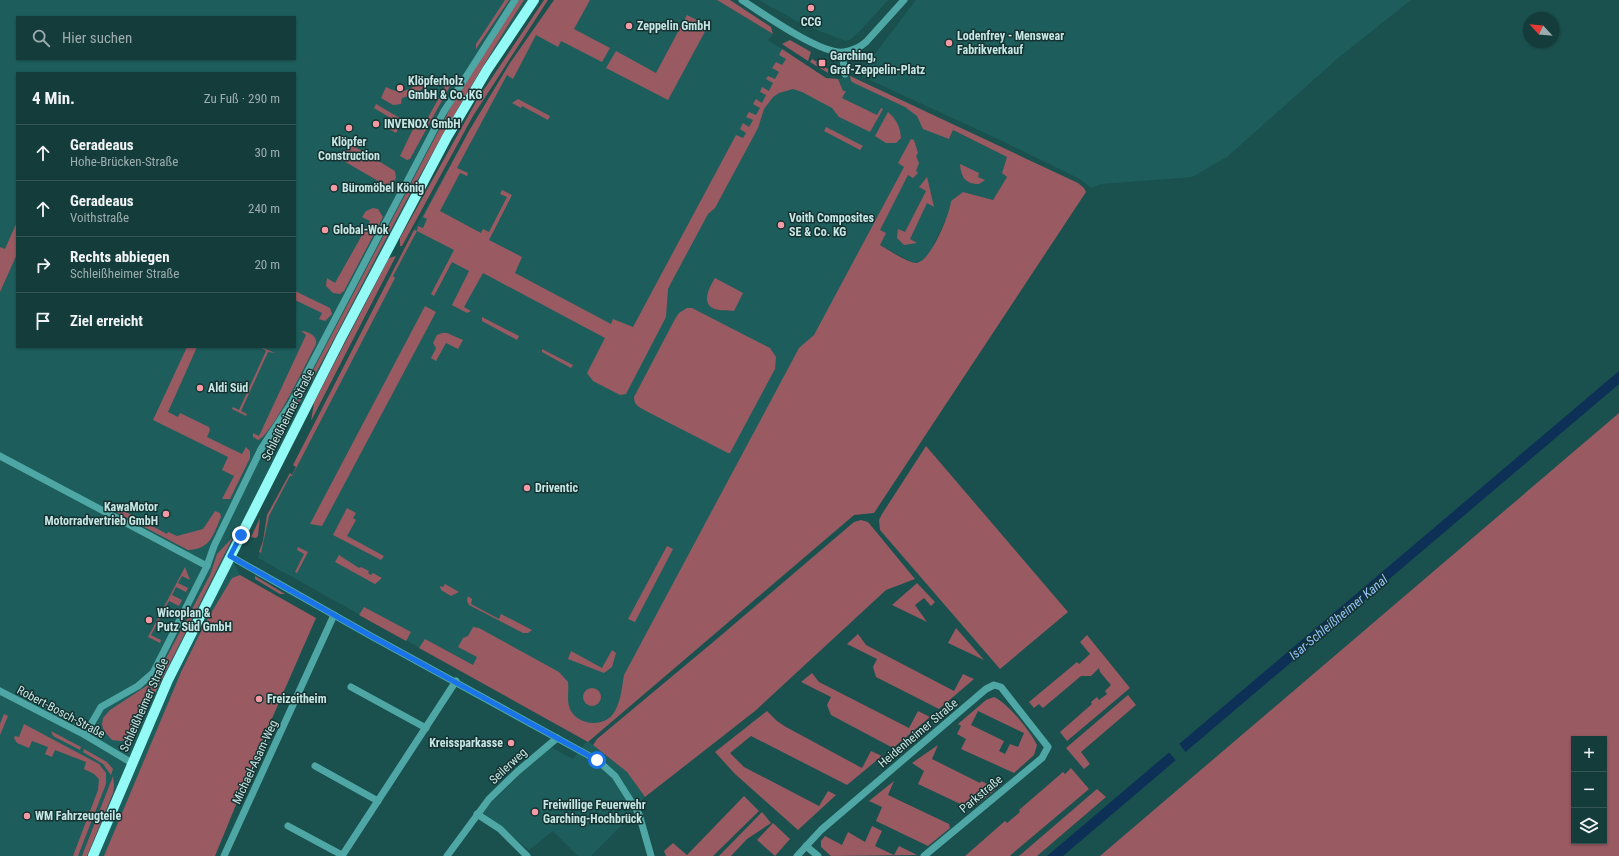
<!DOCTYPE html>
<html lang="de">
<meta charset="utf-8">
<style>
:root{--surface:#143c3a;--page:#214745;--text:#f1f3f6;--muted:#9dadaf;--line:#335654}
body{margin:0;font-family:"Roboto Condensed",sans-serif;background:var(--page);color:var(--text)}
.controls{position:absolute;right:12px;bottom:12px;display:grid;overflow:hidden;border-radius:0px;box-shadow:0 1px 3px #0004}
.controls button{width:36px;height:36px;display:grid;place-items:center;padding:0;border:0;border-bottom:1px solid var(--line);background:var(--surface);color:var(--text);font:20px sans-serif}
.compass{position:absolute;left:1523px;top:12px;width:36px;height:36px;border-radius:50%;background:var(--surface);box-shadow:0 1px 3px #0004;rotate:296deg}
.stop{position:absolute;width:12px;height:12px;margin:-9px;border:3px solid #1a73e8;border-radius:50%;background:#fff}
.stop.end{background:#1a73e8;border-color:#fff;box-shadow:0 1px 4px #0008}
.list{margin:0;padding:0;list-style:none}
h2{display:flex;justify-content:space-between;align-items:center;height:52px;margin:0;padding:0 16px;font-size:17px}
h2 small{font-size:13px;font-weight:400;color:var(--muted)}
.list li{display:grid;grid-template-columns:26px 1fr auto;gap:12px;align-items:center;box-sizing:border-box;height:56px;padding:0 16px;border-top:1px solid var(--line)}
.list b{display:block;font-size:15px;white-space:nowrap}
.list p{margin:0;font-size:13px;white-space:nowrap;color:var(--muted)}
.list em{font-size:13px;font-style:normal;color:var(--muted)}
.icon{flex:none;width:22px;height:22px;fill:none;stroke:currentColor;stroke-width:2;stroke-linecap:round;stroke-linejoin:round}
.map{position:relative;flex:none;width:1619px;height:856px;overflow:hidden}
.search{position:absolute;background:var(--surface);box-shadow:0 1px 3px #0004;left:16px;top:16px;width:280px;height:44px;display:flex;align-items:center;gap:10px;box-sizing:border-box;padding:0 14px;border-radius:0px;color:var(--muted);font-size:15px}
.panel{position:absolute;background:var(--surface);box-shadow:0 1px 3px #0004;left:16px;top:72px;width:280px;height:276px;border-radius:0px}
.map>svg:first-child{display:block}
.built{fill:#1d5e5c;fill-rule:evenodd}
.green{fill:#995a62;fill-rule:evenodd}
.water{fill:#0d3156}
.pier{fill:#1a504e}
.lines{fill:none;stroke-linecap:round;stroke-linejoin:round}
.minor{stroke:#4ea7a4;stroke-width:7}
.major{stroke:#93faf5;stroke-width:10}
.route{stroke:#1a73e8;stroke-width:5}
.poi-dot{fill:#f49aa5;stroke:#153231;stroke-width:1.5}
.labels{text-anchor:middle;stroke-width:3;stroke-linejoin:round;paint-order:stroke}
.poi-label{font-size:12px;font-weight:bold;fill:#c6e7e5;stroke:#153231;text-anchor:start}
.street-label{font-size:12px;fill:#c6e7e5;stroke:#153231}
.water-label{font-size:13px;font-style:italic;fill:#91c3fb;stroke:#153231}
</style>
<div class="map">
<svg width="1619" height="856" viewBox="0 0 1619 856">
<rect width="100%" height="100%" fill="#1a504e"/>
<g class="built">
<path d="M 0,0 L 536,0 L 458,114 L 230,556 L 240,575 L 232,578 L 205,623 L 181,672 L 104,856 L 0,856 ZM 17,17 L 295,17 L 295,59 L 17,59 ZM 17,73 L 295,73 L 295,347 L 17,347 Z"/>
<path d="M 554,0 L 717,0 L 773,34 L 768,40 L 826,78 L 838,79 L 850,76 L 917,107 L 950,139 L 953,130 L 1007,157 L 1002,173 L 1007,177 L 993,200 L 963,192 L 951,201 L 950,211 L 944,223 L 929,254 L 921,262 L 914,263 L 880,245 L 854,515 L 588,741 L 627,772 L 645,797 L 620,827 L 591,856 L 578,856 L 553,831 L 529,850 L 482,812 L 549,746 L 573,759 L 587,741 L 258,558 L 263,541 L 267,515 L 290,473 L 292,475 L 296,467 L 293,465 L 414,230 L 469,131 L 510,63 Z"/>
<path d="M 759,0 L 888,0 L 859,32 L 850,40 L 845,41 L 800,23 Z"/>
<path d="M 916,0 L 1411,0 L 1338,58 L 1227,157 L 1192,177 L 1101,184 L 1091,188 L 1080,179 L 996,138 L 859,75 Z"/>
</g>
<g class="green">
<path d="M 505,0 L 509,0 L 476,49 L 476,44 Z"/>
<path d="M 519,0 L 524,0 C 476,76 431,153 389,233 C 352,302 319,373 277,440 L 274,438 L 296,403 L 451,107 L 478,62 Z"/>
<path d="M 544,0 L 548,0 L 473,116 L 402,246 L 400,246 L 400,238 L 477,100 Z"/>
<path d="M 554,0 L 590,0 L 574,29 L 610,48 L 602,62 L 561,41 L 558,47 L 536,35 L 513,79 L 507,75 L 457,168 L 468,173 L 467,176 L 460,173 L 440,211 L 481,233 L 483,229 L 489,232 L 507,197 L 500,194 L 502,190 L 512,195 L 489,240 L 522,257 L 515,273 L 611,324 L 613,319 L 633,327 L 736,135 L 743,138 L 746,133 L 740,129 L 743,123 L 749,127 L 753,120 L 746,117 L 749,112 L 756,115 L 760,108 L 753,104 L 756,99 L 762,103 L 766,95 L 760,92 L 762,87 L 769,91 L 773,83 L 766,79 L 768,76 L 775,79 L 779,72 L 772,68 L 776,62 L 782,65 L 786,59 L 779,55 L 782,49 L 826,78 L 838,79 L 843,91 L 846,91 L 842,98 L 877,115 L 881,108 L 883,109 L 870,132 L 839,117 L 832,108 L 802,92 L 793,89 L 779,93 L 773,97 L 764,109 L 758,128 L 715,208 L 708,214 L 671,283 L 668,289 L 666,317 L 626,394 L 620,395 L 593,381 L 587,373 L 605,338 L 483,273 L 464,307 L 471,311 L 467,313 L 452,305 L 469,271 L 452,262 L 434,296 L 431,294 L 454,250 L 417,231 L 393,276 L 395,278 L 292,476 L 290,476 L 269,516 L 261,553 L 259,552 L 263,541 L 267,515 L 290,473 L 292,475 L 296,467 L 293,465 L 414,230 L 417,231 L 418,226 L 423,228 L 427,219 L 423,217 L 469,131 L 510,63 Z"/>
<path d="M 717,0 L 730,0 L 771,27 L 773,34 Z"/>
<path d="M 687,15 L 708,26 L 668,100 L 606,68 L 616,51 L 656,73 Z"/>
<path d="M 790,40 L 811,52 L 808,61 L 782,44 Z"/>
<path d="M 812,59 L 817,62 L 816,64 L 824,69 L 825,67 L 828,69 L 828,73 L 810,62 Z"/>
<path d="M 850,76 L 1078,183 L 1084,188 L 1086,192 L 874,513 L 854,515 L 588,742 L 419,648 L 425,639 L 473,665 L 477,657 L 458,647 L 463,638 L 468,636 L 473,627 L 479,628 L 559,672 L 568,682 C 569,690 567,699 569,706 C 574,726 606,729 615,711 C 621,700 622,687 624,675 L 799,348 L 814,335 L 904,167 L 898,163 L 911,139 L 914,140 L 918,153 L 916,156 L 919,163 L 916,171 L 918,173 L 913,178 L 908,175 L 880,230 L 886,233 L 880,245 C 887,249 908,263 916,263 C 930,263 950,214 951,201 L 963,192 L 993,200 L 1007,177 L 1002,173 L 1007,157 L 953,130 L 949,139 L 923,129 L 917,116 L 905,107 L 854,83 L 851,81 Z"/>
<path d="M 443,77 L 451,81 L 451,84 L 410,159 L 407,160 L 400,156 L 414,127 L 421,130 L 445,87 L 439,84 Z"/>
<path d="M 421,79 L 428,83 L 418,93 L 402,98 L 401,104 L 393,105 L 381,98 L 386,87 C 400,95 412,91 421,79 Z"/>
<path d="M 518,99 L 550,116 L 548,120 L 522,106 L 521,108 L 512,103 Z"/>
<path d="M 376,104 L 403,120 L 396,133 L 389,129 L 394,120 L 374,108 Z"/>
<path d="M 888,112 C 896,119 900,126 901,138 L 896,143 L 886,143 L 875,136 Z"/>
<path d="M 826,127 L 863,146 L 860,150 L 824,131 Z"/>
<path d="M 350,144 L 395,171 L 396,178 L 393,183 L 385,185 L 342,160 Z"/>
<path d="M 960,164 L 979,173 L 978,177 L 985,180 L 979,184 C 965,184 961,177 960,164 Z"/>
<path d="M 927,177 L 934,207 L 927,203 L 910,239 L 917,243 L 904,245 L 897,238 L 898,229 L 905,232 L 926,191 L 919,187 Z"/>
<path d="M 373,208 L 378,209 L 383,217 L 344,291 L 340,294 L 333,293 L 326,286 L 327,278 L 335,283 L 370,221 L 362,217 L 366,211 Z"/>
<path d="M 17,222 L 17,254 L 0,292 L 0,247 L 5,249 Z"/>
<path d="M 396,256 L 311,421 L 314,403 L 320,391 L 389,258 Z"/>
<path d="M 715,278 L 743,293 L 734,311 C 729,310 720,311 715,309 C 700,304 710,286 715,278 Z"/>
<path d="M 295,291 L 330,308 L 332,314 L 325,321 L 319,319 L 322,313 L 295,300 Z"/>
<path d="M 425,306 L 436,312 L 322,526 L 310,524 Z"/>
<path d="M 687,308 L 692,308 L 770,348 L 776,357 L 775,369 L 730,453 L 728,453 L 644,410 C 638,406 634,405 634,397 L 675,319 L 679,313 Z"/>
<path d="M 482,317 L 519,336 L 517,340 L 482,321 Z"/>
<path d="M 301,331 C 308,331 318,336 316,344 C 308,360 271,437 258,440 L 253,437 L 253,433 L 259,436 L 306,335 Z"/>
<path d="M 442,333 L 447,333 L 463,340 L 458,349 L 446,343 L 436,361 L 431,358 L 436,348 L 433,343 L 437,335 Z"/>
<path d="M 187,347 L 197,347 L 168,412 L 178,417 L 180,413 L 209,427 L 210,430 L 207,437 L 242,454 L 246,447 L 250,451 L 250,458 L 230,499 L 222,499 L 234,476 L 222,470 L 228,457 L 153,420 Z"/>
<path d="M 261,347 L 275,353 L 268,352 L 241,411 L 247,414 L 246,416 L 232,409 L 233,407 L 239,410 L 266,351 Z"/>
<path d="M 542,349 L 573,365 L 571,368 L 542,352 Z"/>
<path d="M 1619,413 L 1619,856 L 1100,856 ZM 1574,739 L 1604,739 L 1604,841 L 1574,841 Z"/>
<path d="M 926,446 L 1068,612 L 1000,669 L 880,530 L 879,520 L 882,514 Z"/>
<path d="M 111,504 L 167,534 L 168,532 L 177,536 L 203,529 L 215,511 L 220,513 L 221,517 C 213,535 211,549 188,550 L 110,509 Z"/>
<path d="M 347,508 L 356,513 L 353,518 L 356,520 L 347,536 L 384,556 L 381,560 L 333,535 Z"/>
<path d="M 260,518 L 258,536 L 256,538 L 251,537 Z"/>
<path d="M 861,520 L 868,522 L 915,579 L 886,590 L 755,711 L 645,797 L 627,772 L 593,745 L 597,739 L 712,643 L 854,522 Z"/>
<path d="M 233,537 L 135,733 C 127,741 123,742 112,740 L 104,731 L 102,725 L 103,718 L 110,710 L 154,681 L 210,575 L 217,554 Z"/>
<path d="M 667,546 L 673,549 L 635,622 L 628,619 Z"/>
<path d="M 298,547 L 308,552 L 297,573 L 295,572 L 304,554 L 297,550 Z"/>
<path d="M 339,555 L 359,568 L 361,567 L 369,571 L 368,573 L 371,575 L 373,573 L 382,578 L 375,584 L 335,562 Z"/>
<path d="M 185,567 L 190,580 L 182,576 L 178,583 L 188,588 L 186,592 L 176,587 L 172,595 L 182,600 L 179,606 L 169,601 L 165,608 L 175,614 L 174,616 L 164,612 L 159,620 L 169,626 L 167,629 L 157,624 L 151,635 L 161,640 L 160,643 L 148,637 Z"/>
<path d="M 240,575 L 316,618 L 263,739 L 215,856 L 104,856 L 181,672 L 205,623 L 232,578 Z"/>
<path d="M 255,576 L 285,594 L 280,594 L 255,579 Z"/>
<path d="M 917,583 L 935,602 L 931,606 L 924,598 L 915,605 L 927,622 L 892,605 Z"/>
<path d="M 445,584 L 459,592 L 451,596 L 441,590 L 440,586 L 443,587 Z"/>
<path d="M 468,596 L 472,599 L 471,604 L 499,619 L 501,614 L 532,630 L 528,633 L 523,633 L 469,605 L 467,601 Z"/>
<path d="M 364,607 L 411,632 L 406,641 L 359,615 Z"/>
<path d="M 956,628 L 984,660 L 948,643 Z"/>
<path d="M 858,634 L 866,645 L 954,691 L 963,674 L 974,679 L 939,709 L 876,677 L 873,667 L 877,659 L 847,644 Z"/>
<path d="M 1087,635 L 1130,688 L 1067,741 L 1060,732 L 1092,704 L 1091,702 L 1097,697 L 1099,700 L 1107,694 L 1105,691 L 1111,685 L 1100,672 L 1099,668 L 1091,676 L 1081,676 L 1043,708 L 1039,704 L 1034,708 L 1029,702 L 1077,662 L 1079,664 L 1090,654 L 1080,642 Z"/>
<path d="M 612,650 L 616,653 L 612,667 L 604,673 L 568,659 L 571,651 L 602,668 Z"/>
<path d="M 812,673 L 819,682 L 909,728 L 918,711 L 930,717 L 893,748 L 831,715 L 827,705 L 831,697 L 801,682 Z"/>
<circle cx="592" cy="697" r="9"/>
<path d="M 1128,695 L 1136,705 L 1081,752 L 1090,764 L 1084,769 L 1066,748 Z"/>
<path d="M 994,697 C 1007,702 1031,732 1037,745 L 1034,755 L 1014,773 L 961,749 L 966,739 L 957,734 L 961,726 L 958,724 L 986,700 ZM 978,711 L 1024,733 L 1018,747 L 1010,744 L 1005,754 L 999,751 L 1004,741 L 971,725 Z"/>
<path d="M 767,711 L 777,721 L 786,727 L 862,768 L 871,751 L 882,756 L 847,785 L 751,736 L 730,753 L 744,767 L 819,806 L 828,791 L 836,795 L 798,830 L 735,774 L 715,752 Z"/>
<path d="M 4,714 L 8,716 L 0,735 L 0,724 Z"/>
<path d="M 24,724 L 99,764 L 106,773 L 106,784 L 78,856 L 73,856 L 98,790 L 99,779 L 94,774 L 84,769 L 86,762 L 55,750 L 52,757 L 45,754 L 48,747 L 32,741 L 29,748 L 17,743 L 14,738 L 15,736 L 19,737 Z"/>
<path d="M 51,731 L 81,747 L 80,750 L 53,736 Z"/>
<path d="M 938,745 L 932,759 L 980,783 L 981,781 L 994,787 L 995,790 L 971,809 L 918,784 L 924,771 L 912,763 Z"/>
<path d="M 84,749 L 107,762 L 113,769 L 111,775 L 103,764 L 83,752 Z"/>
<path d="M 1071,768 L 1089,789 L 1013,853 L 1010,856 L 965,856 L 1005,821 L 1007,823 L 1020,812 L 1019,810 L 1063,772 L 1065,774 Z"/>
<path d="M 113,776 L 114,785 L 113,793 L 87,856 L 82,856 Z"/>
<path d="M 894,781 L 888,795 L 949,824 L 950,828 L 928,846 L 876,821 L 882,807 L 869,801 Z"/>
<path d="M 1097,789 L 1106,797 L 1037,856 L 1019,856 Z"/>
<path d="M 744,796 L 759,811 L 713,856 L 666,856 L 664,851 L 673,843 L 687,855 Z"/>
<path d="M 762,812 L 771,823 L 747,839 L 731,856 L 719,856 Z"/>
<path d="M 773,823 L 790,839 L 775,856 L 757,840 Z"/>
<path d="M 872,826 L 882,831 L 875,846 L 894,855 L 899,846 L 917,855 L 831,856 L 821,847 L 821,841 L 825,836 L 842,845 L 848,832 L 865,842 Z"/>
</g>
<path class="water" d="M 1619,371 L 1619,384 L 1063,856 L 1047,856 Z"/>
<path class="pier" d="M 1178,742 L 1187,754 L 1177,762 L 1168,751 Z"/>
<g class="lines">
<g class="minor">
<path d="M 742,0 C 762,13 821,55 844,52 C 852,51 859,48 866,42 L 904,0"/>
<path d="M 842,53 L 845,74"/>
<path d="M 0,456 L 207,566"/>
<path d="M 230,556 L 371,636 L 597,760 L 615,776 L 639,814 L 651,856"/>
<path d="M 351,687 L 426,728"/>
<path d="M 0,691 L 85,735 L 132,763"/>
<path d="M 85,735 L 101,707 L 138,686 L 153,673 L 207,566 L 214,546 L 261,449 L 290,405 L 443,113 L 515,0"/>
<path d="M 315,766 L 378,801"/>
<path d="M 477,814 L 500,829 L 527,856"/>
<path d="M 288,826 L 342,855"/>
<path d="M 806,846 L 818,856"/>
<path d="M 224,856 L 334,615"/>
<path d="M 342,856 L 456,681"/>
<path d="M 447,856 L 489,799 L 518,771 L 557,738"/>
<path d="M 797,856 L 821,830 L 986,689 L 994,685 L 1001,687 L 1048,747 L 1042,758 L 924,856"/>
</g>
<path class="major" d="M 93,856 L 168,680 L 341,338 L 447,137 L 487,70 L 534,0"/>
</g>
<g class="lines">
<path class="route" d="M 241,535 L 230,556 L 371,636 L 597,760"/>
</g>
<g class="poi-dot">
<circle cx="811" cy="8" r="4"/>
<circle cx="629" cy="26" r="4"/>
<circle cx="949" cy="43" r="4"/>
<rect x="818" y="59" width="8" height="8" rx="2"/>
<circle cx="400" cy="88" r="4"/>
<circle cx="376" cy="124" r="4"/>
<circle cx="349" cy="128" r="4"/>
<circle cx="334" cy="188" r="4"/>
<circle cx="781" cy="225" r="4"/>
<circle cx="325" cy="230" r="4"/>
<circle cx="200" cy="388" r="4"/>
<circle cx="527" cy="488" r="4"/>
<circle cx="166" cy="514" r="4"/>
<circle cx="149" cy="620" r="4"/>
<circle cx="259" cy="699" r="4"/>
<circle cx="511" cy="743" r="4"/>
<circle cx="535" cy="812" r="4"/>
<circle cx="27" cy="816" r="4"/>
</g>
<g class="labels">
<g class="poi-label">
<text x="811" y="26" text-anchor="middle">CCG</text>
<text x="637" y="30">Zeppelin GmbH</text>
<text x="957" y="40">Lodenfrey - Menswear<tspan x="957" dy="14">Fabrikverkauf</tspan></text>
<text x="830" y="60">Garching,<tspan x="830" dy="14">Graf-Zeppelin-Platz</tspan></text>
<text x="408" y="85">Klöpferholz<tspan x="408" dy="14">GmbH &amp; Co. KG</tspan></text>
<text x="384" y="128">INVENOX GmbH</text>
<text x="349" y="146" text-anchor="middle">Klöpfer<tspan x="349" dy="14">Construction</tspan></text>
<text x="342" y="192">Büromöbel König</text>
<text x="789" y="222">Voith Composites<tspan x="789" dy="14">SE &amp; Co. KG</tspan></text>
<text x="333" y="234">Global-Wok</text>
<text x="208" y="392">Aldi Süd</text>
<text x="535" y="492">Driventic</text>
<text x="158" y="511" text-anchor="end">KawaMotor<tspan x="158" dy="14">Motorradvertrieb GmbH</tspan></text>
<text x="157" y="617">Wicoplan &amp;<tspan x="157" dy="14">Putz Süd GmbH</tspan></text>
<text x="267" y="703">Freizeitheim</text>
<text x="503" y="747" text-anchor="end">Kreissparkasse</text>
<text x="543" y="809">Freiwillige Feuerwehr<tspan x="543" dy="14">Garching-Hochbrück</tspan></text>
<text x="35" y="820">WM Fahrzeugteile</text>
</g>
<g class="street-label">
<text transform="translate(288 415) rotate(-63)" y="4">Schleißheimer Straße</text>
<text transform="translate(144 705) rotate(-66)" y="4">Schleißheimer Straße</text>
<text transform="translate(61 712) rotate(28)" y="4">Robert-Bosch-Straße</text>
<text transform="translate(918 733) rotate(-40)" y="4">Heidenheimer Straße</text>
<text transform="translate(255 762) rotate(-65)" y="4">Michael-Asam-Weg</text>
<text transform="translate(508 766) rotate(-43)" y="4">Seilerweg</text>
<text transform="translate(981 794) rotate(-40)" y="4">Parkstraße</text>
</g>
<g class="water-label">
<text transform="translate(1338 617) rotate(-40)" y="5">Isar-Schleißheimer Kanal</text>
</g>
</g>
</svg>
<div class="controls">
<button>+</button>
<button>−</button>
<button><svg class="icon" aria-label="layers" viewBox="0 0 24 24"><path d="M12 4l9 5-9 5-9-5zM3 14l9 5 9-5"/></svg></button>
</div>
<svg class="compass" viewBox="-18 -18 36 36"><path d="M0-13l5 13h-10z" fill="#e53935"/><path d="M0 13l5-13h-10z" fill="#9dadaf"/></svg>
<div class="stop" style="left:597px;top:760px"></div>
<div class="stop end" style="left:241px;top:535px"></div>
<div class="search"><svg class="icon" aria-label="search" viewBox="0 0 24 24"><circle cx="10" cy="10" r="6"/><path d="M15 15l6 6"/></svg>Hier suchen</div>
<section class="panel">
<h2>4 Min.<small>Zu Fuß · 290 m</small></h2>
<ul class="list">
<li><svg class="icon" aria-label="ahead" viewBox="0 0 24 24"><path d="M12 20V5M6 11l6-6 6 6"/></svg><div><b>Geradeaus</b><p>Hohe-Brücken-Straße</p></div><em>30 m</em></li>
<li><svg class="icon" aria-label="ahead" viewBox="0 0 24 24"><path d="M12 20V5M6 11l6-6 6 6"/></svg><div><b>Geradeaus</b><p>Voithstraße</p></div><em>240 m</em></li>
<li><svg class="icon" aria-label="right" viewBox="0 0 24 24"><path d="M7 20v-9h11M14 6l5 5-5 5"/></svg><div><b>Rechts abbiegen</b><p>Schleißheimer Straße</p></div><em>20 m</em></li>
<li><svg class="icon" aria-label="arrive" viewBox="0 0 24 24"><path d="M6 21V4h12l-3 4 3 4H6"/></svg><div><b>Ziel erreicht</b></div></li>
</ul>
</section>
</div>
